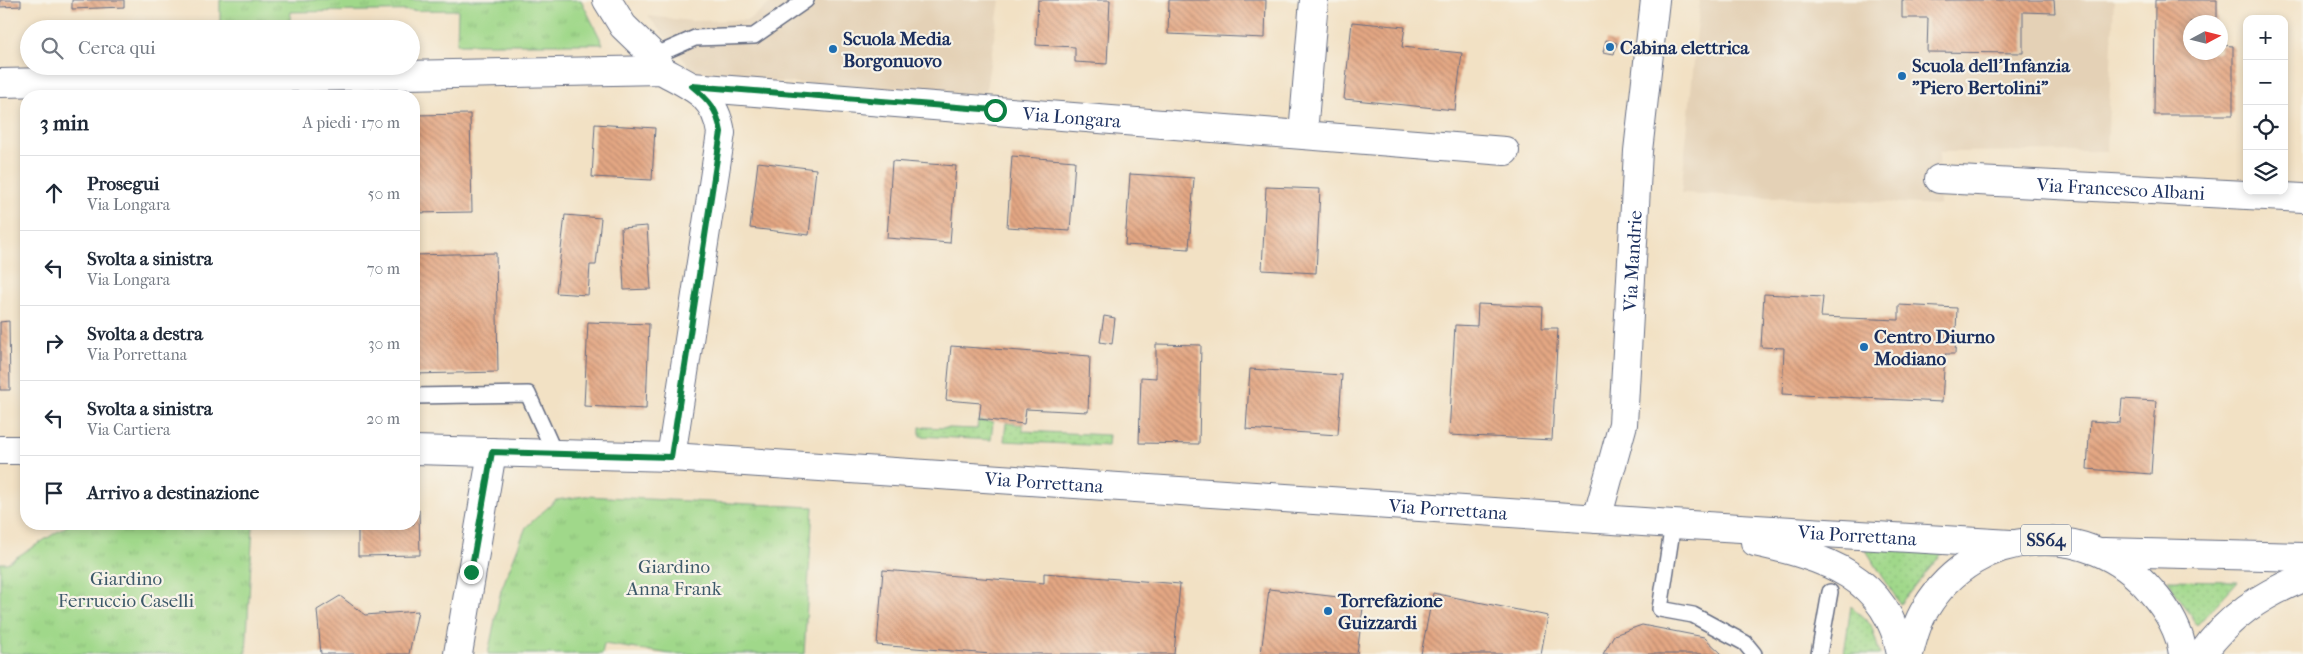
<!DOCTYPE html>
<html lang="it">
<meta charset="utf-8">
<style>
:root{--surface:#fff;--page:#f6f6f7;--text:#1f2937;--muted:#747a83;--line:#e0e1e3}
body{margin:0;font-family:"IM FELL French Canon",serif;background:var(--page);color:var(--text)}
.controls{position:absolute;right:15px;top:15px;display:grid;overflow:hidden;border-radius:10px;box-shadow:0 2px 8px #0003}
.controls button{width:45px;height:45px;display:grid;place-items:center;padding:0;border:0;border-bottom:1px solid var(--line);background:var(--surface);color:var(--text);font:25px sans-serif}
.compass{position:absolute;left:2183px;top:15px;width:45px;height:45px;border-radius:50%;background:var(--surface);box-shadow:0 2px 8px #0003;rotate:83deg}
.stop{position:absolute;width:15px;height:15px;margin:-11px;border:4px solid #0b8043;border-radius:50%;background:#fff}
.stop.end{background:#0b8043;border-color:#fff;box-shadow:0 1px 5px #0008}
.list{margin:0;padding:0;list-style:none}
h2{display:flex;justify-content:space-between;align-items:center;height:65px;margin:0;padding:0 20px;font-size:21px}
h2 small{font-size:16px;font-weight:400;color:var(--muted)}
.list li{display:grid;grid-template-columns:32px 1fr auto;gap:15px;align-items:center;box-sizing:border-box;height:75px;padding:0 20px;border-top:1px solid var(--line)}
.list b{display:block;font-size:19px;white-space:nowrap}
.list p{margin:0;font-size:16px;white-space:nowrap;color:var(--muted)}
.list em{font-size:16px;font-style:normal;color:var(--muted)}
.icon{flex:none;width:28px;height:28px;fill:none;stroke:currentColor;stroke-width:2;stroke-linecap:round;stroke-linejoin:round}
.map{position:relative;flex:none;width:2303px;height:654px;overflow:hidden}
.search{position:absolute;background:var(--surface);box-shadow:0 2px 8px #0003;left:20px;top:20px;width:400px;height:55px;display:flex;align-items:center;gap:12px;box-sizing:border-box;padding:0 18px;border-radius:28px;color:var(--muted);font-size:19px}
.panel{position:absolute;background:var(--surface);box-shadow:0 2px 8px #0003;left:20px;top:90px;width:400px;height:440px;border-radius:20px}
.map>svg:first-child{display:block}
.built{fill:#e4d1b6}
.grass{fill:url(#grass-dots);stroke:#5e8474}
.park{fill:url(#park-tufts);stroke:#5e8474}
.building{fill:url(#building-back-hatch)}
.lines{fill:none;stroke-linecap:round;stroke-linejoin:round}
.lane-casing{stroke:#666d82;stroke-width:18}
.street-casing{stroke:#666d82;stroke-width:30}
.secondary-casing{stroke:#666d82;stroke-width:30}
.primary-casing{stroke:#666d82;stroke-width:30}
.lane{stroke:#fff;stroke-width:15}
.street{stroke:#fff;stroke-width:28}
.secondary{stroke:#fff;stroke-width:28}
.primary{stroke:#fff;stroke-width:28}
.route{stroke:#0b8043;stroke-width:6}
.poi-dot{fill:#1f6fb2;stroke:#f7f3e8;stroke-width:2}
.labels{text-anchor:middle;stroke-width:4.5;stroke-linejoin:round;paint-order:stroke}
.shield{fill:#f7f3e8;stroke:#5d6a87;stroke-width:1}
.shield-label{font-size:18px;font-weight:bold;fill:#1b2f5e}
.poi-label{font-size:19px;font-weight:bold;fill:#1b2f5e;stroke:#f7f3e8;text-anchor:start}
.street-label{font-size:19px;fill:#1b2f5e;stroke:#f7f3e8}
.park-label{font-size:19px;fill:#3c5969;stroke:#f7f3e8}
</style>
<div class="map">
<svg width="2303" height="654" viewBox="0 0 2303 654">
<defs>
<pattern id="grass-dots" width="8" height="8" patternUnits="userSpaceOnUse" patternTransform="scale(1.25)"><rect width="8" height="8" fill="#a0d88a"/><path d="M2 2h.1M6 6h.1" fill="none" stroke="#89ba7a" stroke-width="1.8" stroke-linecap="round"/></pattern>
<pattern id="park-tufts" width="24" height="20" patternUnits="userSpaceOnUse" patternTransform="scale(1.25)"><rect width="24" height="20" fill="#a0d88a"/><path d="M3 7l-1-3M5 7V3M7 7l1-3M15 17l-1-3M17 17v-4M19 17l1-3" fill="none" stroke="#89ba7a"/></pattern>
<pattern id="building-back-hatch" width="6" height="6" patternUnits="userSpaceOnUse" patternTransform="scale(1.25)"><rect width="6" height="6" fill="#e4a783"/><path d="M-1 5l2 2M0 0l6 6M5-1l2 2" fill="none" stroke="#b8886e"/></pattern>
</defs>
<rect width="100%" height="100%" fill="#f7f3e8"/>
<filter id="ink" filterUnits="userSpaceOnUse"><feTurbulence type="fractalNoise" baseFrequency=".02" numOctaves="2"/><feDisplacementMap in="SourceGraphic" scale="10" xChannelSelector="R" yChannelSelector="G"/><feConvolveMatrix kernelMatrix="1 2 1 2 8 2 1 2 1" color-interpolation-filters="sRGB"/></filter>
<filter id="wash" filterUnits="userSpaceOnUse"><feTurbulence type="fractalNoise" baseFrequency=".0096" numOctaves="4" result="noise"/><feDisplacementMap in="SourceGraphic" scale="20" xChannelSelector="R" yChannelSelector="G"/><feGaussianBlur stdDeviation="1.12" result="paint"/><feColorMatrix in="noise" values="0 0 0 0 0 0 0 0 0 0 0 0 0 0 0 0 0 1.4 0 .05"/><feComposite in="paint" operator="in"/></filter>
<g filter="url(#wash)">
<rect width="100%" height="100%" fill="#f2e1c4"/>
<g class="built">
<path d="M 775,0 L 1000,0 L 985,96 L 697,76 L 648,16 L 692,21 L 748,20 Z"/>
<path d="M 1700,0 L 2114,0 L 2107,151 L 1939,152 L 1940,205 L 1681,193 Z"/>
</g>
<g class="grass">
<path d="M 978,421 L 993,422 L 991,440 L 920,436 L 920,427 L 977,429 Z"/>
<path d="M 1006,423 L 1023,425 L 1023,431 L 1109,435 L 1108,446 L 1004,441 Z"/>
<path d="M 1864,547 L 1945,550 L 1900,604 Z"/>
<path d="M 2168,580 L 2238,581 L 2197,625 Z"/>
<path d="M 1851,606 L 1871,625 L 1880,654 L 1844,654 Z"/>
</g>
<g class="park">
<path d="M 220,0 L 581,0 L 603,44 L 457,44 L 458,10 L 291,12 L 289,29 L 220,29 Z"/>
<path d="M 585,496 L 813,507 L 804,654 L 671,654 L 604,644 L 602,654 L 488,654 L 501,590 L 526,527 L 556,500 Z"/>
<path d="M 70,524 L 253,524 L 246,654 L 0,654 L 0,563 L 7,563 Z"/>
</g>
<g id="blocks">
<g class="building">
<path d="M 0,0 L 21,0 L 21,6 L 0,7 Z"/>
<path d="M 72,0 L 124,0 L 124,7 L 72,9 Z"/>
<path d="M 1038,0 L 1110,0 L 1107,64 L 1075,62 L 1075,47 L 1036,45 Z"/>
<path d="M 1169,0 L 1266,0 L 1265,38 L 1168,34 Z"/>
<path d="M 1902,0 L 2054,0 L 2055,13 L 2023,12 L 2023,53 L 1927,52 L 1928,18 L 1902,18 Z"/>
<path d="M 2155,0 L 2217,0 L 2217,22 L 2190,22 L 2190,52 L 2220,52 L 2220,45 L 2233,46 L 2233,115 L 2154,115 Z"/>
<path d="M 1352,22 L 1405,27 L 1402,47 L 1462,53 L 1455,110 L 1344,99 Z"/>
<path d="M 1606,40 L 1617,43 L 1614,54 L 1603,52 Z"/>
<path d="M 470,114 L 472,212 L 414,213 L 414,115 Z"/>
<path d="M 595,124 L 655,128 L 652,180 L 592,177 Z"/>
<path d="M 1012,156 L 1075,161 L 1070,231 L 1007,227 Z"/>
<path d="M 892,161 L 956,166 L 950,243 L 887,238 Z"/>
<path d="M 758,162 L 816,169 L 809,235 L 750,228 Z"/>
<path d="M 1130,174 L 1194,178 L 1189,249 L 1125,245 Z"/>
<path d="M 1266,187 L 1320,189 L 1316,273 L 1262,270 Z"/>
<path d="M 565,215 L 601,218 L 596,265 L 590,265 L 588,295 L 556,293 Z"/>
<path d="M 647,226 L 651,289 L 624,290 L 621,228 Z"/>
<path d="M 496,253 L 498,372 L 414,374 L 414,255 Z"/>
<path d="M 1764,294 L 1823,297 L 1821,317 L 1899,320 L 1899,305 L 1957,308 L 1955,354 L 1945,354 L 1942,402 L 1782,394 L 1784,348 L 1761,347 Z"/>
<path d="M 1478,304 L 1543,307 L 1542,328 L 1558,328 L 1552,440 L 1449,435 L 1455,325 L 1477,326 Z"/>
<path d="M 1104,316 L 1115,318 L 1112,344 L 1100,342 Z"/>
<path d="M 9,321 L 10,390 L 0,390 L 0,322 Z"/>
<path d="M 588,322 L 649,324 L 646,409 L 584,406 Z"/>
<path d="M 1156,344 L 1201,345 L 1199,444 L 1139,443 L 1141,377 L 1156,378 Z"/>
<path d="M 951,346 L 1090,356 L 1088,412 L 1026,409 L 1024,424 L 979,419 L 981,403 L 946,400 Z"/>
<path d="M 1250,369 L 1342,375 L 1338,435 L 1246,429 Z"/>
<path d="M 2122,399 L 2156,401 L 2151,474 L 2087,469 L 2090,421 L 2120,423 Z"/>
<path d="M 414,510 L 419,510 L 420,555 L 358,556 L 358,524 L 414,524 Z"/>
<path d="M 883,570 L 1044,583 L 1044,573 L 1180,584 L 1174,654 L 991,654 L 877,645 Z"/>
<path d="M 1269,589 L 1364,600 L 1357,654 L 1261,654 Z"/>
<path d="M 1433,593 L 1548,616 L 1541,654 L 1421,654 Z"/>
<path d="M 340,596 L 365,615 L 418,611 L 409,654 L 321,654 L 317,610 Z"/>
<path d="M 1642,625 L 1704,637 L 1722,654 L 1603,654 L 1614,635 Z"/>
</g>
</g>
</g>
<g filter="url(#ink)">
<use href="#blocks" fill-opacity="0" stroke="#666d82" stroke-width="1"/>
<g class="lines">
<defs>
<g id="lane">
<path d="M 654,56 L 695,38 L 754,36 L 806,0"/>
<path d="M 414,396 L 528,394 L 555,454"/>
<path d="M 1673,524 L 1660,609 L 1693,615 L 1745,643 L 1754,654"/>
<path d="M 1819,654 L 1830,592"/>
</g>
<g id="street">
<path d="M 607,0 L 623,26 L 654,56 L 661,70"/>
<path d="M 0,83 L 661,70 C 692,87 715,94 721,133 L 671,457"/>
<path id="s1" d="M 692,87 L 1505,151"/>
<path d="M 1303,134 L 1314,0"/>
<path id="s2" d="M 1939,179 L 2303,198"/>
<path id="s3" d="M 1597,519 L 1623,424 L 1638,151 L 1655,0"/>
<path d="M 458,654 L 492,452"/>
</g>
<g id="secondary">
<path d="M 0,450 L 26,450"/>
<path id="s4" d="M 414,450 L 671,457 L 1673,524 L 2011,544"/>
<path d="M 1755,542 C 1824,557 1887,576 1901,654"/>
</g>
<g id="primary">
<path d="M 2104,552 L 2303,557"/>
<path d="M 1909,654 C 1913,638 1917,622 1926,608 C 1976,526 2090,518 2151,591 C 2166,608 2180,631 2183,654"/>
<path d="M 2202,654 C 2228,617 2261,595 2303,578"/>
</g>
</defs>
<use href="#lane" class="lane-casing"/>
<use href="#street" class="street-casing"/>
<use href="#secondary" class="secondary-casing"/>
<use href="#primary" class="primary-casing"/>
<use href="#lane" class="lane"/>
<use href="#street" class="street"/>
<use href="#secondary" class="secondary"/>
<use href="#primary" class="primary"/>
</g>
</g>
<g class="lines" filter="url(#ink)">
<path class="route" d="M 471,572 L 492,452 L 671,457 L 721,132 C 717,109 710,101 692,86 L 995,110"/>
</g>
<g class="poi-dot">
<circle cx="1610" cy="47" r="5"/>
<circle cx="833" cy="49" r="5"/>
<circle cx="1902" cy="76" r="5"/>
<circle cx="1864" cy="347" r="5"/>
<circle cx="1328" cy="611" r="5"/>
</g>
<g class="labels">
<rect class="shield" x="2021" y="524.5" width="50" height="31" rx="4"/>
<g class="shield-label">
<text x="2046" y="546">SS64</text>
</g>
<g class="poi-label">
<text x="843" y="45">Scuola Media<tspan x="843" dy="22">Borgonuovo</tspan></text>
<text x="1620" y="54">Cabina elettrica</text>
<text x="1912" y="72">Scuola dell'Infanzia<tspan x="1912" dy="22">"Piero Bertolini"</tspan></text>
<text x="1874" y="343">Centro Diurno<tspan x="1874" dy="22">Modiano</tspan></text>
<text x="1338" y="607">Torrefazione<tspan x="1338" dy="22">Guizzardi</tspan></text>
</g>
<g class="street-label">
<text dy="7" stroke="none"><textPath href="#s1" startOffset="381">Via Longara</textPath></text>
<text dy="7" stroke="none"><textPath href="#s2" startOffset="182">Via Francesco Albani</textPath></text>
<text dy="7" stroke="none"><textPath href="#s3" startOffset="262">Via Mandrie</textPath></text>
<text dy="7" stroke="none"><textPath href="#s4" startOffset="631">Via Porrettana</textPath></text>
<text dy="7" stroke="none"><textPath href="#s4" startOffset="1036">Via Porrettana</textPath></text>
<text dy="7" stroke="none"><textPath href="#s4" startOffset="1446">Via Porrettana</textPath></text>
</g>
<g class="park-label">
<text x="674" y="573">Giardino<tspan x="674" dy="22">Anna Frank</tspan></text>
<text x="126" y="585">Giardino<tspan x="126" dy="22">Ferruccio Caselli</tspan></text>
</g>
</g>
</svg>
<div class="controls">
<button>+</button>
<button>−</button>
<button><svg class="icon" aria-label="locate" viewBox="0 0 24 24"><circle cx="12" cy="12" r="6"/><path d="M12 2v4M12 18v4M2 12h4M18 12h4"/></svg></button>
<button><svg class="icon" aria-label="layers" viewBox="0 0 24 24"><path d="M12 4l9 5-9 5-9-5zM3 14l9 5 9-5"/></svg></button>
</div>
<svg class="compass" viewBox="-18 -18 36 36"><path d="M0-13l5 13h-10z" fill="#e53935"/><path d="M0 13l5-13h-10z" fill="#747a83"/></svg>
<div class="stop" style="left:995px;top:110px"></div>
<div class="stop end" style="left:471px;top:572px"></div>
<div class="search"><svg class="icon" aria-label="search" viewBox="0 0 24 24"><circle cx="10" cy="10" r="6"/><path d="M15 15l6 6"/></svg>Cerca qui</div>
<section class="panel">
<h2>3 min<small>A piedi · 170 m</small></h2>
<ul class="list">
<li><svg class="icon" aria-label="ahead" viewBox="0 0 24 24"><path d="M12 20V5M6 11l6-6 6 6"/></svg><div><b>Prosegui</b><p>Via Longara</p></div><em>50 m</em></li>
<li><svg class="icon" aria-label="left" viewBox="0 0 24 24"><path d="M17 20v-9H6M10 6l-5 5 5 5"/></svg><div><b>Svolta a sinistra</b><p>Via Longara</p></div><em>70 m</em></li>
<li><svg class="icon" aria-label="right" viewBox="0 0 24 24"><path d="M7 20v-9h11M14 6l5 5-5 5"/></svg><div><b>Svolta a destra</b><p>Via Porrettana</p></div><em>30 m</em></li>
<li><svg class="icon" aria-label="left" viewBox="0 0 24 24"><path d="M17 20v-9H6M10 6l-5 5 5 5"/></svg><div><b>Svolta a sinistra</b><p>Via Cartiera</p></div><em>20 m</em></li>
<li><svg class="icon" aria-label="arrive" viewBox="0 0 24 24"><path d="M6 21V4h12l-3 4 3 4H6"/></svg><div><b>Arrivo a destinazione</b></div></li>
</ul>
</section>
</div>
